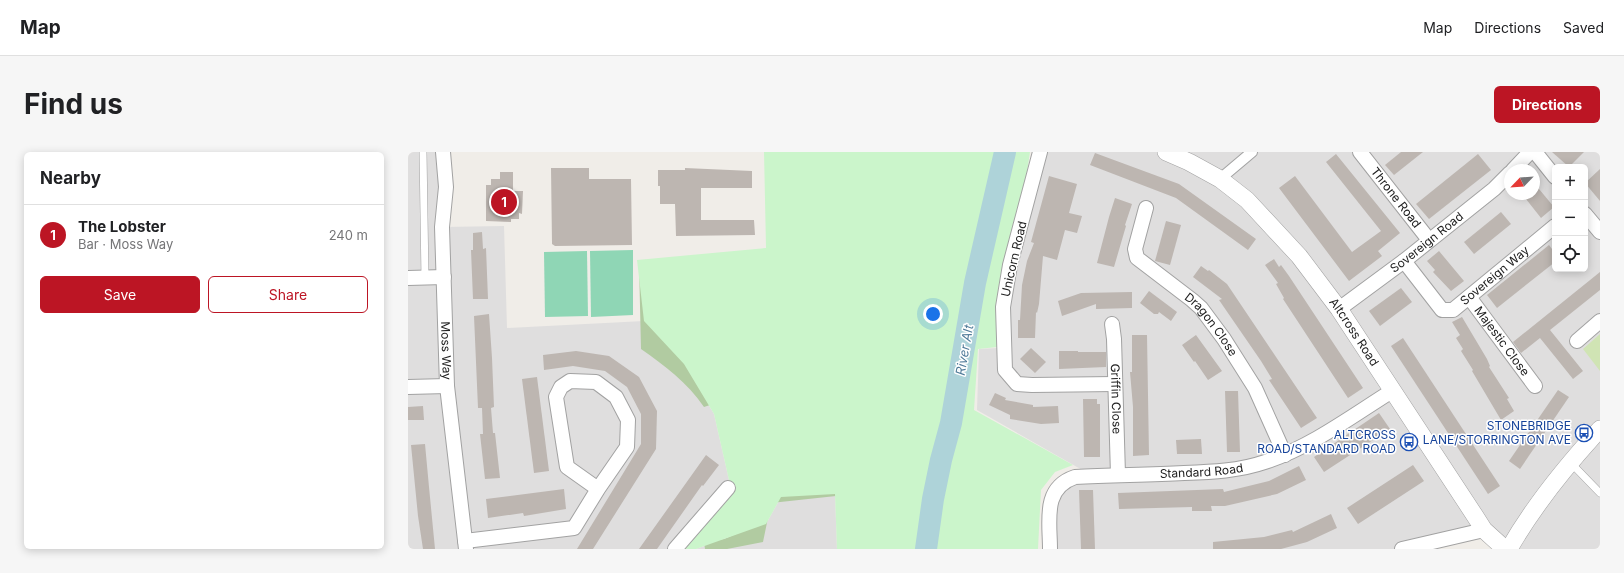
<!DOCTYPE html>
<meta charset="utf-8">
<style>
:root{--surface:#fff;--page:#f6f6f6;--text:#202124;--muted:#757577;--line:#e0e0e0;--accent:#bc1524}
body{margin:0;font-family:Inter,sans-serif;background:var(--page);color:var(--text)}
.controls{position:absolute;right:12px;top:12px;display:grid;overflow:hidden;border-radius:6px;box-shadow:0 2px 10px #0003}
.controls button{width:36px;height:36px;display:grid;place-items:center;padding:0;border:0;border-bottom:1px solid var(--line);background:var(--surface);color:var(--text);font:20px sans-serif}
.compass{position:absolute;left:1096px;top:12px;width:36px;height:36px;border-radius:50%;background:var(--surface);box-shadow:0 2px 10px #0003;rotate:245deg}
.you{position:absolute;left:525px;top:162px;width:14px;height:14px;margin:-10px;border:3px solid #fff;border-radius:50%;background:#1a73e8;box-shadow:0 0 0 6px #1a73e833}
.badge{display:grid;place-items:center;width:26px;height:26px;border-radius:50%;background:var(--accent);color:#fff;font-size:13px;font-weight:700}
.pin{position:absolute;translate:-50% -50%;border:2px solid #fff;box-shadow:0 1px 4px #0006}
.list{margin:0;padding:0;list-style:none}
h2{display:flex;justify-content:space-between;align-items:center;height:52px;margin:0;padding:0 16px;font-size:17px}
h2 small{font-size:13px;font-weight:400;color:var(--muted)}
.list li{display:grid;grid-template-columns:26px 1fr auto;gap:12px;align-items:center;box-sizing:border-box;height:60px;padding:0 16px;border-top:1px solid var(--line)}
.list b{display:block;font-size:15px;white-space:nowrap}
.list p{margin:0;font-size:13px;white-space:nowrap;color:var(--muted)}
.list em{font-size:13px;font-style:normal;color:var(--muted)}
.actions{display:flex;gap:8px;padding:12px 16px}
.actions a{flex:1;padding:9px 0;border:1px solid var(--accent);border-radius:6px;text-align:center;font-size:14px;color:var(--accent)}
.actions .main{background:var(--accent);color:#fff}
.icon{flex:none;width:22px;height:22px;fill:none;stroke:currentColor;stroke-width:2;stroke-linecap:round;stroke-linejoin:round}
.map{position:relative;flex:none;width:1192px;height:397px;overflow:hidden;border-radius:6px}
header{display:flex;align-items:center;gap:24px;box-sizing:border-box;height:56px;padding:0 20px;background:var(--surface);border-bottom:1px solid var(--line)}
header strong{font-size:19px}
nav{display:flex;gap:22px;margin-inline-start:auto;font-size:14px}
.intro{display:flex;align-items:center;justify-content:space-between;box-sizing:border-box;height:96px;padding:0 24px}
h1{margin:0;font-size:28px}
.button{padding:10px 18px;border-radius:6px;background:var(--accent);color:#fff;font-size:14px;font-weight:700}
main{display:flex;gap:24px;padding:0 24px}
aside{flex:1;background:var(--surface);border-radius:6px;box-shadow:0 2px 10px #0003}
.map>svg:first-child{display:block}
.residential{fill:#dfdede;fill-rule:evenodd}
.grass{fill:#d0e4b4}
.forest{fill:#b1cba1}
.park{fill:#cbf5cb}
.pitch{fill:#8fd6b5}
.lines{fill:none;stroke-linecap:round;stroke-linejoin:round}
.river{stroke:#aed3d9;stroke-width:22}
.building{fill:#bdb6b1}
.service-casing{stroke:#a2a2a2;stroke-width:8}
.pedestrian-casing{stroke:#a2a2a2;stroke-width:12}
.minor-casing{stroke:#a2a2a2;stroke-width:16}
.tertiary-casing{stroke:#a2a2a2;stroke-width:18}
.service{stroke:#fff;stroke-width:7}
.pedestrian{stroke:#fff;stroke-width:10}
.minor{stroke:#fff;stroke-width:14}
.tertiary{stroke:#fff;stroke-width:17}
.labels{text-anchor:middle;stroke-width:3;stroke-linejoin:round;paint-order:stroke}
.street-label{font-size:12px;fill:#212121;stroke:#fff}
.transit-label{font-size:12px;fill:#164399;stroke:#fff;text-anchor:end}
.water-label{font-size:13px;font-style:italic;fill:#4f7a98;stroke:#fff}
</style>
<header>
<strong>Map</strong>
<nav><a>Map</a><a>Directions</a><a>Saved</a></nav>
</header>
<div class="intro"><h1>Find us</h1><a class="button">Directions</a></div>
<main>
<aside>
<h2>Nearby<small></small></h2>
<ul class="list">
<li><span class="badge">1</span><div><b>The Lobster</b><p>Bar · Moss Way</p></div><em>240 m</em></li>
</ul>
<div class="actions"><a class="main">Save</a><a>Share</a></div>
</aside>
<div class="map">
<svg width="1192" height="397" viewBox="0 0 1192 397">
<rect width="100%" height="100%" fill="#f0ede8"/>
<g class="residential">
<path d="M 0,0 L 34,0 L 35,75 L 96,74 L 99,176 L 236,169 L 276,212 L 306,262 L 321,328 L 267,397 L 0,397 Z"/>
<path d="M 632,0 L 1192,0 L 1192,397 L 1097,397 L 1076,378 L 994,397 L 641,397 L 642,338 L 676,319 L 569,258 L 571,197 L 590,196 ZM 1147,15 L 1177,15 L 1177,117 L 1147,117 ZM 1102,18 L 1126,18 L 1126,42 L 1102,42 Z"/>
<path d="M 427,342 L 429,397 L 288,397 L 358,372 L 373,345 Z"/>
</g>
<path class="grass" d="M 1192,182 L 1192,219 L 1175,197 Z"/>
<g class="forest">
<path d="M 231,111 L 323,246 L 296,255 C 279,230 257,214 233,197 Z"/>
<path d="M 416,316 L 428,344 L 363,351 L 355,390 L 319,397 L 297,397 L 296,390 L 316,387 L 340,377 L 349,353 Z"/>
</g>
<path class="park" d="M 356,0 L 622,0 L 619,20 L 590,138 L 589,195 L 570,197 L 566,258 L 665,313 L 647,320 L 633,338 L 630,397 L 429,397 L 427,342 L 373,345 L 358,372 L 288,397 L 267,397 L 321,328 L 306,262 L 276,212 L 236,169 L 229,108 L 358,96 Z"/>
<g class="pitch">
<path d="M 225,98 L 225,163 L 183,165 L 182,99 Z"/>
<path d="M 179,99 L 180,164 L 137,165 L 136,100 Z"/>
</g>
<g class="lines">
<path class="river" d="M 518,397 L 525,347 L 533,308 L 543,271 L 567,131 L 597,0"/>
</g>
<g class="building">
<path d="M 993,0 L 1015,0 L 986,23 L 977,13 Z"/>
<path d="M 1144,0 L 1176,0 L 1161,15 Z"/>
<path d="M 687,1 L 771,32 L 848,87 L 840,98 L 768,46 L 682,13 Z"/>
<path d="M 928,2 L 992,81 L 970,99 L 974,104 L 941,129 L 871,36 L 887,24 L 944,100 L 973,79 L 918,10 Z"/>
<path d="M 1070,2 L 1083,18 L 1021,67 L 1008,52 Z"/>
<path d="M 143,16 L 181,16 L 181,27 L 223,27 L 224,93 L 147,94 L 144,92 Z"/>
<path d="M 277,16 L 344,19 L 344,36 L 293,36 L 293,68 L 346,68 L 347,83 L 268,84 L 267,52 L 252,52 L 252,34 L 250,34 L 250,18 L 277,18 Z"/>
<path d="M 1192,17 L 1192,49 L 1177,31 Z"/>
<path d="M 92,20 L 105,20 L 105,39 L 115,39 L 114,62 L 111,61 L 111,67 L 103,67 L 103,70 L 78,69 L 78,33 L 83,33 L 83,27 L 92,27 Z"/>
<path d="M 641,24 L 669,32 L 661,61 L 674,64 L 669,81 L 657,78 L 649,108 L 635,104 L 631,152 L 629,161 L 628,160 L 627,186 L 610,186 L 610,168 L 612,168 L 614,133 L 619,109 L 626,91 L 623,90 Z"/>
<path d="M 1126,31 L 1146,55 L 1133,66 L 1114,42 L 1126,42 Z"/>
<path d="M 707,46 L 724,52 L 717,73 L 718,74 L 706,115 L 689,111 L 701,65 Z"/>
<path d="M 1093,60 L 1103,72 L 1066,102 L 1056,90 Z"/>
<path d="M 758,69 L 773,73 L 762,113 L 747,109 Z"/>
<path d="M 74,80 L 75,97 L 78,96 L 80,147 L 65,147 L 63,98 L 65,98 L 65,81 Z"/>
<path d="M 1141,93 L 1147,101 L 1147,110 L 1089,156 L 1079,143 Z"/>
<path d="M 1031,99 L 1056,129 L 1043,139 L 1025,120 L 1027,118 L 1019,109 Z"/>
<path d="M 866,107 L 871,115 L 873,113 L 881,124 L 955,236 L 940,246 L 875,147 L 876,146 L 868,132 L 870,131 L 857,113 Z"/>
<path d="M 793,114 L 800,119 L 801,118 L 819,132 L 909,266 L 893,276 L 861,228 L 864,227 L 853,209 L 811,148 L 814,147 L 785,125 Z"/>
<path d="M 1192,120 L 1192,138 L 1142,178 L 1175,219 L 1165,227 L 1132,186 L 1113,201 L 1105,190 Z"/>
<path d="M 993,136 L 1004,150 L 972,174 L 961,159 Z"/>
<path d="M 741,139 L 769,160 L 763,169 L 751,160 L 750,162 L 746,162 L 732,151 Z"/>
<path d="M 724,140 L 724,156 L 688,157 L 688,152 L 654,164 L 650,149 L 673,141 Z"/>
<path d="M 81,162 L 84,206 L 86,255 L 83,256 L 85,281 L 87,281 L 92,326 L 77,327 L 72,282 L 75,282 L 74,256 L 70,256 L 66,164 Z"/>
<path d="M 1054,165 L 1079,207 L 1082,214 L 1081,215 L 1101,246 L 1099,247 L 1106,259 L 1093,268 L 1064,219 L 1065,218 L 1053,199 L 1055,197 L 1048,186 L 1052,183 L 1044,170 Z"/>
<path d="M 724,183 L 739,183 L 741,303 L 725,304 L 725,255 L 722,220 L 724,220 Z"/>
<path d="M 788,183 L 814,219 L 800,228 L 787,209 L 786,210 L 774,193 Z"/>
<path d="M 995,186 L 1092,334 L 1080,342 L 983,194 Z"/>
<path d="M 623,196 L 638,210 L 627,221 L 612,207 Z"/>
<path d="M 168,199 L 201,204 L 231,225 L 249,259 L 248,297 L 185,397 L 169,397 L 233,292 L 233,262 L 219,235 L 197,219 L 165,214 L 136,218 L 135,203 Z"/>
<path d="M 651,199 L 670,199 L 670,200 L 698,200 L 698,215 L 651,217 Z"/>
<path d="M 129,225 L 141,319 L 126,321 L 114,227 Z"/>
<path d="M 1150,238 L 1161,245 L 1112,317 L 1101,309 Z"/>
<path d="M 817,239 L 830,239 L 832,300 L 819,300 Z"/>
<path d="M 587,241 L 598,246 L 597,248 L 625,253 L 625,255 L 650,254 L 651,271 L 633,272 L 602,267 L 602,263 L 581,253 Z"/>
<path d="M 675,247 L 689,247 L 689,252 L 692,252 L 692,305 L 676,305 Z"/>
<path d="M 15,254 L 16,268 L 0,268 L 0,255 Z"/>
<path d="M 971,261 L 982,277 L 916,320 L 906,305 Z"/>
<path d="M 793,287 L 794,302 L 769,302 L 768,288 Z"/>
<path d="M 17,292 L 21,335 L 27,397 L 15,397 L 10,364 L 3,293 Z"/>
<path d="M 298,303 L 311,313 L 295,334 L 294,333 L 249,397 L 231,397 Z"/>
<path d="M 1005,313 L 1016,329 L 950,372 L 939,356 Z"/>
<path d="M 891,314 L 898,328 L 869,342 L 817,354 L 803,354 L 804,359 L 784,359 L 784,355 L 711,357 L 710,341 L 815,337 L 816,340 L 861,329 Z"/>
<path d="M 156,337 L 158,357 L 116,364 L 115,361 L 80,366 L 78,347 Z"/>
<path d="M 671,338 L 685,338 L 687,397 L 673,397 Z"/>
<path d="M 923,362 L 929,376 L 899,390 L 873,397 L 805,397 L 805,390 L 856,385 L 884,378 L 885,380 Z"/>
</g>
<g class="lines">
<defs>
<g id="service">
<path d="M 15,0 L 17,126"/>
<path d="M 1162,310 L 1192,341"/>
</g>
<path id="pedestrian" d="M 812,27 L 844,0"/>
<g id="minor">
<path id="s1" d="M 35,0 L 38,35 L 34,75 L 39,234 L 58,397"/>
<path d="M 632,0 L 602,113 L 595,155 L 597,218 L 609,232 L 624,233 L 707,232"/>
<path id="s2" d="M 952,0 L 1021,88"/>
<path d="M 1127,0 L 1147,25"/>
<path d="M 1105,18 L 1122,0"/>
<path id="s3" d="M 738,56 L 727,97 L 729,106 L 784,148 L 793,156 L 816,187 L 847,236 L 877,303"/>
<path d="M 1177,62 L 1192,80"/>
<path id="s4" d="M 996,109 L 1034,158 L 1045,158 L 1147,74"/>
<path d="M 0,126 L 36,125"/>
<path id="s5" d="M 1061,145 L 1127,234"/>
<path id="s6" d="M 931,157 L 996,109 L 1086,37 L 1102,21"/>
<path id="s7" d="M 704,172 L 706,187 L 710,323"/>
<path d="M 1169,189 L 1192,169"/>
<path d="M 0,235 L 39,234"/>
<path d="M 57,389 L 166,376 L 190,337 L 219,295 L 220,268 L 208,245 L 188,230 L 162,229 L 153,235 L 148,245 L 159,315 L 190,337"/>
<path d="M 267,397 L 320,336"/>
<path id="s8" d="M 642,397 C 642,369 634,336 667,325 C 704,323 740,323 776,321 C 804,320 831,319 857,310 C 903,295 944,264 984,239"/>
<path d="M 994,397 L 1076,378"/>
</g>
<g id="tertiary">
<path id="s9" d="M 758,0 L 781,10 L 812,27 L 839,48 L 891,104 L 931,157 L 1067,364 L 1076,378 L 1097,397"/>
<path d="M 1101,397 C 1126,353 1158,314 1192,277"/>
</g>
</defs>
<use href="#service" class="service-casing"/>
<use href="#pedestrian" class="pedestrian-casing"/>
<use href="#minor" class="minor-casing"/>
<use href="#tertiary" class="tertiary-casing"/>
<use href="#service" class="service"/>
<use href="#pedestrian" class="pedestrian"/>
<use href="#minor" class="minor"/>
<use href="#tertiary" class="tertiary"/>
</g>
<defs>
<symbol id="bus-ring" viewBox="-11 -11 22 22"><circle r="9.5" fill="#fff" stroke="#1a4fb4" stroke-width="1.5"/><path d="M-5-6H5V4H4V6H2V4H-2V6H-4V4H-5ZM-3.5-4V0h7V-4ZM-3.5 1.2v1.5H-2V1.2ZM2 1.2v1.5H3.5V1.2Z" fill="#1a4fb4"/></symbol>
</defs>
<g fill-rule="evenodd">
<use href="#bus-ring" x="1166" y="271" width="20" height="20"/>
<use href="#bus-ring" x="991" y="280" width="20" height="20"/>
</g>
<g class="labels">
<g class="street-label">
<text dy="4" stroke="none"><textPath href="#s2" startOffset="58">Throne Road</textPath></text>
<text dy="4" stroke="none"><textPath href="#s6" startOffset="110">Sovereign Road</textPath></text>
<text transform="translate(606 107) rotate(-77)" y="4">Unicorn Road</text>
<text dy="4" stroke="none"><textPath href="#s4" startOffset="127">Sovereign Way</textPath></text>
<text dy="4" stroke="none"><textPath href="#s3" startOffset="152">Dragon Close</textPath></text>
<text dy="4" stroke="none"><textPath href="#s9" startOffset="265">Altcross Road</textPath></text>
<text dy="4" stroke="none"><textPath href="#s5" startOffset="55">Majestic Close</textPath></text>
<text dy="4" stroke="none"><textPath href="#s1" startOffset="199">Moss Way</textPath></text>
<text dy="4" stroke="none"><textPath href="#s7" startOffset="75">Griffin Close</textPath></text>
<text dy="4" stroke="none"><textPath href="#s8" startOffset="210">Standard Road</textPath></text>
</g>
<g class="transit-label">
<text x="1163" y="278">STONEBRIDGE<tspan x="1163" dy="14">LANE/STORRINGTON AVE</tspan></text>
<text x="988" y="287">ALTCROSS<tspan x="988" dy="14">ROAD/STANDARD ROAD</tspan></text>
</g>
<g class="water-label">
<text transform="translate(556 198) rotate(-80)" y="5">River Alt</text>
</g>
</g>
</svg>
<div class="controls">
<button>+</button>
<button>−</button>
<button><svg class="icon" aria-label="locate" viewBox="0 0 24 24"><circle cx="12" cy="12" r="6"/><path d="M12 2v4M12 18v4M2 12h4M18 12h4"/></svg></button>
</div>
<svg class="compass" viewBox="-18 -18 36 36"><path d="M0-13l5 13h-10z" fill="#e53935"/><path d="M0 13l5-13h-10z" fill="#757577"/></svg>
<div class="you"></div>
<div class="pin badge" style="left:96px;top:50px">1</div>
</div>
</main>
